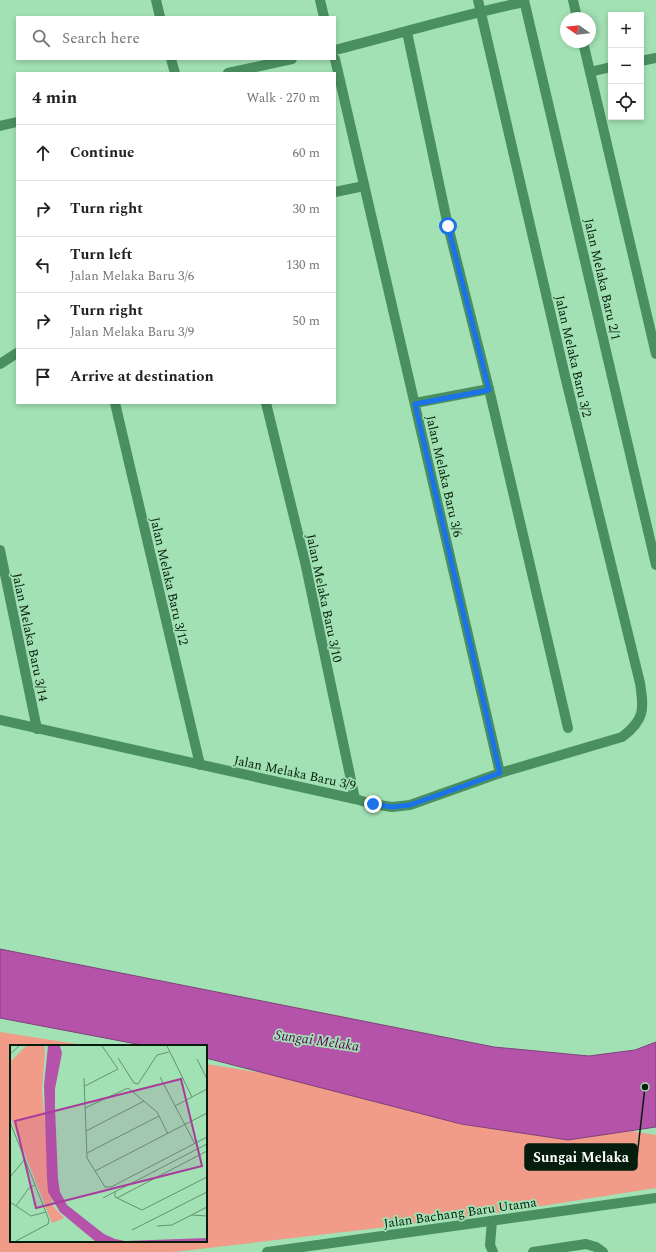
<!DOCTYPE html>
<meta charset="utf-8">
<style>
:root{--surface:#fff;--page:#f2f2f2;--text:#222;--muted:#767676;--line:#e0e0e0}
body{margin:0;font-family:Spectral,serif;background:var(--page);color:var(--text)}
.controls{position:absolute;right:12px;top:12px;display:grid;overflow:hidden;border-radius:0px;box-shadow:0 2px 6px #0003}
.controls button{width:36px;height:36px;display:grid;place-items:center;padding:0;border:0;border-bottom:1px solid var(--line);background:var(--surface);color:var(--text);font:20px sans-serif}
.compass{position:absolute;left:560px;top:12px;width:36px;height:36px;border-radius:50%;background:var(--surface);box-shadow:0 2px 6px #0003;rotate:284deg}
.stop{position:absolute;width:12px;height:12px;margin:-9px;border:3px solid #1a73e8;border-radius:50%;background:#fff}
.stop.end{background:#1a73e8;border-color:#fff;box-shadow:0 1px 4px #0008}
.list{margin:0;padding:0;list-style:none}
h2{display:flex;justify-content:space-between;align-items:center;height:52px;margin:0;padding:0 16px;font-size:17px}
h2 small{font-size:13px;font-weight:400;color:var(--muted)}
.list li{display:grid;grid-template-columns:26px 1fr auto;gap:12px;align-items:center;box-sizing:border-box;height:56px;padding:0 16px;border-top:1px solid var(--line)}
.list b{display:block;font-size:15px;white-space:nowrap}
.list p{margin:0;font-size:13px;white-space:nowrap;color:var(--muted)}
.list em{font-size:13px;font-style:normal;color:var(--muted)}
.icon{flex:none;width:22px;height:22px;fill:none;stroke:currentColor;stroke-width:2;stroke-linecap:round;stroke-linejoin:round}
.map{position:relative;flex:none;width:656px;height:1252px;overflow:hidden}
.search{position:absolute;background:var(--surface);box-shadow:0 2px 6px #0003;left:16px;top:16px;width:320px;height:44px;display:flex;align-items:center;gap:10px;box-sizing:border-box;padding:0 14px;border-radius:0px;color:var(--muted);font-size:15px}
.panel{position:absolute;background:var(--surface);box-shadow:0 2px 6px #0003;left:16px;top:72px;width:320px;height:332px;border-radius:0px}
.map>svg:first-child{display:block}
.green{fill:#f19b89}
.water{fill:#b552a9;stroke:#80427a}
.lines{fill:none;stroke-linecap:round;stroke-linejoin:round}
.service{stroke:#4a8f60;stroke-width:10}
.minor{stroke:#4a8f60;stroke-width:10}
.route{stroke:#1a73e8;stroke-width:5}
.labels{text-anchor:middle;stroke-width:3.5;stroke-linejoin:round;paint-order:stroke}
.street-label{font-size:13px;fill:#051d0d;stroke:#a2e1b3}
.water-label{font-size:14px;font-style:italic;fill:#62005a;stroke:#a2e1b3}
.inset-road{fill:none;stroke:#639371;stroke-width:1}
.view{fill:#a83c9c;fill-opacity:0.15;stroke:#a83c9c;stroke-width:2}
.inset-edge{fill:none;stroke:#051d0d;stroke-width:2}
.leader{fill:none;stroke:#051d0d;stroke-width:1.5}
.callout-dot{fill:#051d0d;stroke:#a2e1b3;stroke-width:1.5}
.callout{fill:#051d0d;stroke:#051d0d;stroke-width:1.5}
.callout-label{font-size:14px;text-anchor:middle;font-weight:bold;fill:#fff}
</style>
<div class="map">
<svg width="656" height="1252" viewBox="0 0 656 1252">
<rect width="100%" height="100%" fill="#a2e1b3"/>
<path class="green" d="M 0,1032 L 90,1046 L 11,1046 L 11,1241 L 206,1241 L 206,1064 L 656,1135 L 656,1188 L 464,1218 L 174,1252 L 0,1252 Z"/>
<path class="water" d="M 0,949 L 494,1047 L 589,1056 L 635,1050 L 656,1042 L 656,1127 L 568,1140 L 461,1124 L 206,1058 L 206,1046 L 147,1046 L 0,1018 Z"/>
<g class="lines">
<g class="service">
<path d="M 407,32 L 448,226 L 489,389 L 568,728"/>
<path d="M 641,61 L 656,58"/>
<path d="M 590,72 L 611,67"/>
<path d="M 415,403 L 489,389"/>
<path d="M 533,1252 L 586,1244 L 596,1247 L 603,1252"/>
</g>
<g class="minor">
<path d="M 156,0 L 160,17"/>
<path d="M 320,0 L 324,17"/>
<path d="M 524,0 L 656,565"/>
<path d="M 573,0 L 577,18"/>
<path d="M 583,42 L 656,354"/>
<path d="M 335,50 C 398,34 461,15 524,2"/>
<path d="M 171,59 L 175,73"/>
<path d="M 335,59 L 500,773"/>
<path d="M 228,73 L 292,59"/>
<path d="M 0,126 L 17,122"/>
<path d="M 335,192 L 364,186"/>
<path d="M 0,364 L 17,353"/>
<path d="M 115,403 L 200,765"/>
<path d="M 266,403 L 305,562 L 355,799"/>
<path d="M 0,550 L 37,729"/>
<path d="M 0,720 L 355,799 L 373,804 L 392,807 L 410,805 L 500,773 L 622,737 C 645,720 644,709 640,683 L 565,376 L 478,0"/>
<path d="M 492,1221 L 490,1245 L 493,1252"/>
<path d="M 267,1252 L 656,1198"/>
</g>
</g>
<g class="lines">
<path class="route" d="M 373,804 L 392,807 L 410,805 L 500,773 L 415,404 L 489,390 L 448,226"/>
</g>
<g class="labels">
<g class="street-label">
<text transform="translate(603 279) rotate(77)" y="5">Jalan Melaka Baru 2/1</text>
<text transform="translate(574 356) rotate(77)" y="5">Jalan Melaka Baru 3/2</text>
<text transform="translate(445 476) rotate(77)" y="5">Jalan Melaka Baru 3/6</text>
<text transform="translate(170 581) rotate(77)" y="5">Jalan Melaka Baru 3/12</text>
<text transform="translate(325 598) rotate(78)" y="5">Jalan Melaka Baru 3/10</text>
<text transform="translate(31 637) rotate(78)" y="5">Jalan Melaka Baru 3/14</text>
<text transform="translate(295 772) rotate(12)" y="5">Jalan Melaka Baru 3/9</text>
<text transform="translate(460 1212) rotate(-8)" y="5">Jalan Bachang Baru Utama</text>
</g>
<g class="water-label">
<text transform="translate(317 1040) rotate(8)" y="5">Sungai Melaka</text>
</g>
</g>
<g transform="translate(10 1045)">
<rect width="197" height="197" fill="#a2e1b3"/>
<path d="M 16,1 L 34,1 L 35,6 L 32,45 L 42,160 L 54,173 L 42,178 L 0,71 L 0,17 Z" fill="#f19b89"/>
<path d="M 38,1 L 50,1 L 52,8 L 45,44 L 45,63 L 48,134 L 50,147 L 57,160 L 94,189 L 105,194 L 115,196 L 197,193 L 197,196 L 85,196 L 50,167 L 38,147 L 37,133 L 34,40 Z" fill="#b552a9"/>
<path class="inset-road" d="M 157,1 L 182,52M 0,9 L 9,1M 108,13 L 124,38 L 128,39 L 147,10 L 159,7M 187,14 L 197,34M 150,32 L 185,99M 74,33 L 77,113 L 95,142 L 101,142 L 197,92M 75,41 L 108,24 L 92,1M 165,61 L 197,44M 75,63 L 118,43 L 147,67 L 158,89M 0,77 L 39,175 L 38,179 L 6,196M 76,86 L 134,56M 77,108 L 149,71M 85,126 L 197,68M 0,132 L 15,114M 105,146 L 105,152 L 132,165 L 197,132M 93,153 L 197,99M 107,153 L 197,106M 0,157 L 21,171 L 36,167M 6,161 L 19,143 L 25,140M 182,170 L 197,171M 147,181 L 162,180 L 197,162M 122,185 L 197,147"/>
<path class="view" d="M 171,34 L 192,121 L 26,163 L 5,76 Z"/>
<rect width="197" height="197" class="inset-edge"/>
</g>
<path class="leader" d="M645 1087L637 1157"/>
<circle class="callout-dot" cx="645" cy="1087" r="4"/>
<rect class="callout" x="525" y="1144" width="112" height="26" rx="4"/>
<g class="callout-label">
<text x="581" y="1162">Sungai Melaka</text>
</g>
</svg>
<div class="controls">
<button>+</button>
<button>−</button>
<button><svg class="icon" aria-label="locate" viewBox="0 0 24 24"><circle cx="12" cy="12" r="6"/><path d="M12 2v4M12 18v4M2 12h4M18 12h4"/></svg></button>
</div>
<svg class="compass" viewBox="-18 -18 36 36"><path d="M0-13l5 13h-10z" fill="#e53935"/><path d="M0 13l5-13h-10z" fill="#767676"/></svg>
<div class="stop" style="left:448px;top:226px"></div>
<div class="stop end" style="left:373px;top:804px"></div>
<div class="search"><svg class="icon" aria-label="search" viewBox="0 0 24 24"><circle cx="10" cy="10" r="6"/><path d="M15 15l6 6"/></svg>Search here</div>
<section class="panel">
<h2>4 min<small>Walk · 270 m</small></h2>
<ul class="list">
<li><svg class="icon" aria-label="ahead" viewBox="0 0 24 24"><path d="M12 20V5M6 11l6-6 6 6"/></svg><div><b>Continue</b></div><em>60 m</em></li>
<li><svg class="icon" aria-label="right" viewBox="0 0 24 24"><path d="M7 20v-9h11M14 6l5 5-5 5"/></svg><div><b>Turn right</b></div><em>30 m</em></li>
<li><svg class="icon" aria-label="left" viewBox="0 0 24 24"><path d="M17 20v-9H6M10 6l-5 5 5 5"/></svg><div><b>Turn left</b><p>Jalan Melaka Baru 3/6</p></div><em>130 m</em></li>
<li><svg class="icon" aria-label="right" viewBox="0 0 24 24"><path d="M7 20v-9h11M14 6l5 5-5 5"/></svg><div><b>Turn right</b><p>Jalan Melaka Baru 3/9</p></div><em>50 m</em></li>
<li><svg class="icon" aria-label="arrive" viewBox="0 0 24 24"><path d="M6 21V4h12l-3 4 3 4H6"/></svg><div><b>Arrive at destination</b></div></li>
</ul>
</section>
</div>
